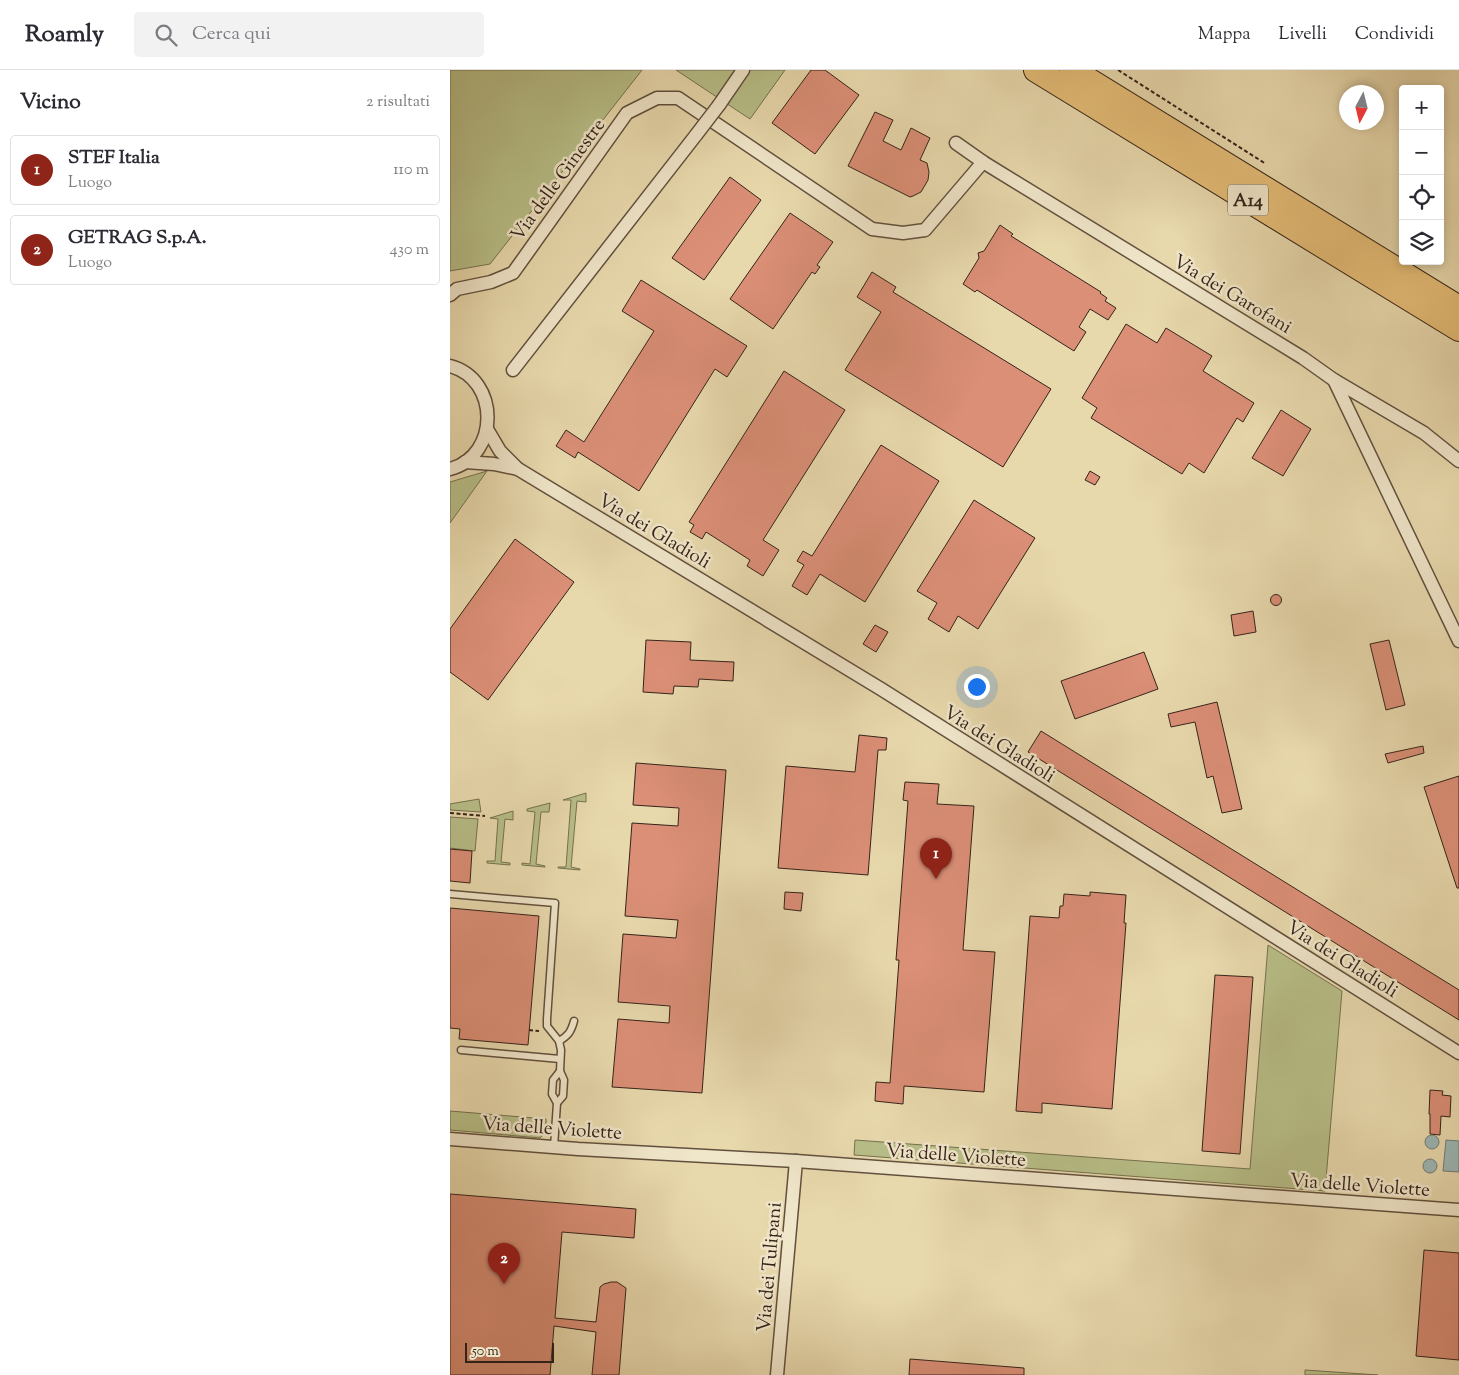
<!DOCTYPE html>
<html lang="it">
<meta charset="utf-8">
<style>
:root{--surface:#fff;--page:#f2f2f3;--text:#2b2b33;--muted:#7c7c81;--line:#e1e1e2;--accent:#8f2418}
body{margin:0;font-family:"Sorts Mill Goudy",serif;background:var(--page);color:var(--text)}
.controls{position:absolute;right:15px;top:15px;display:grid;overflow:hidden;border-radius:5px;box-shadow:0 2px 8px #0003}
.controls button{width:45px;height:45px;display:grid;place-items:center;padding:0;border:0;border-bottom:1px solid var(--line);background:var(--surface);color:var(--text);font:25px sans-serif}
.compass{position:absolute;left:889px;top:15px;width:45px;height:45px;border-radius:50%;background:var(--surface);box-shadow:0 2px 8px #0003;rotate:187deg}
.scale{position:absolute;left:15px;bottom:12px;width:89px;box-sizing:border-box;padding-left:5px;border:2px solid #352319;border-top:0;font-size:14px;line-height:18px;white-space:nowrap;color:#352319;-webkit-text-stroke:4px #f0e6ca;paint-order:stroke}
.you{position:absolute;left:526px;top:616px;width:18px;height:18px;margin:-12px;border:4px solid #fff;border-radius:50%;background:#1a73e8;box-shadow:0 0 0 8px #1a73e833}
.badge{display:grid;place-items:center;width:32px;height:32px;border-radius:50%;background:var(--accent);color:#fff;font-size:16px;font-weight:700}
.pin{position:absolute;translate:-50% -41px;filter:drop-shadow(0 1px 2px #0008)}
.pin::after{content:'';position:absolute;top:26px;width:18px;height:15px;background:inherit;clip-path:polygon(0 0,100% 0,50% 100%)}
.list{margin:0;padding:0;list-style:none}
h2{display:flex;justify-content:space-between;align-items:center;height:65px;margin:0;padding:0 20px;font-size:21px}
h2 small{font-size:16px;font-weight:400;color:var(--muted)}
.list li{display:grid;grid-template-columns:32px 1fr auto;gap:15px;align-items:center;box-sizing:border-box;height:70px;margin:0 10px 10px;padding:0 10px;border:1px solid var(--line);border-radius:5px}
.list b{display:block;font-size:19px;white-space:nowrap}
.list p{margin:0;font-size:16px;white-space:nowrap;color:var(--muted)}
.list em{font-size:16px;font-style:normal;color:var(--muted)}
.icon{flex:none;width:28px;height:28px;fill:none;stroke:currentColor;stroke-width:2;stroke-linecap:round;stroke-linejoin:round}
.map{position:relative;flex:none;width:1009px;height:1305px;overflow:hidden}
header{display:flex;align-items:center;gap:30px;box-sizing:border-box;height:70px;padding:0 25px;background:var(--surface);border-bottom:1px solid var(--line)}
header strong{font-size:24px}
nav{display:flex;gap:28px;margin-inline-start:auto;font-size:18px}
.search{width:350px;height:45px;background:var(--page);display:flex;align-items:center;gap:12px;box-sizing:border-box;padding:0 18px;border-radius:5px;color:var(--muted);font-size:19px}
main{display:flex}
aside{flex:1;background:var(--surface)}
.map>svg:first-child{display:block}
.green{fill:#b8bf88;stroke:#767150}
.water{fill:#9cb7b5;stroke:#737c77}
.building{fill:#db8f77;stroke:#352319}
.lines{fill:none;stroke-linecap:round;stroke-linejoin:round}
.service-casing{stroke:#62503e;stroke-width:9}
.minor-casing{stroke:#62503e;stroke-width:15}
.motorway-casing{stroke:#352319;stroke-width:26}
.path{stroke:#352319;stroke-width:2;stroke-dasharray:4 2.5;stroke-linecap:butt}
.service{stroke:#f0e6ca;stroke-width:6}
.minor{stroke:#f0e6ca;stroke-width:12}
.motorway{stroke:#e4bc76;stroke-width:24}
.minor-bridge-casing{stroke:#62503e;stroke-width:15;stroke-linecap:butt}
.minor-bridge{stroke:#f0e6ca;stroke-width:12}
.labels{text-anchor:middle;stroke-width:5;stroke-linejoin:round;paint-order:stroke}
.shield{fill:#f0e6ca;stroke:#6d5e4e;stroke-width:1}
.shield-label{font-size:18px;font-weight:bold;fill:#352319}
.street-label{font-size:19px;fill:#352319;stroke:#f0e6ca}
</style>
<header>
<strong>Roamly</strong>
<div class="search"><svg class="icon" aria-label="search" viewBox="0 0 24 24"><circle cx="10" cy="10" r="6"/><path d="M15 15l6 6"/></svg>Cerca qui</div>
<nav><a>Mappa</a><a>Livelli</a><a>Condividi</a></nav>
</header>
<main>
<aside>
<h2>Vicino<small>2 risultati</small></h2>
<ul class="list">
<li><span class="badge">1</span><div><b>STEF Italia</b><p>Luogo</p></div><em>110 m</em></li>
<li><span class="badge">2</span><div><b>GETRAG S.p.A.</b><p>Luogo</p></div><em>430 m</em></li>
</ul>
</aside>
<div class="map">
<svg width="1009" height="1305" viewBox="0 0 1009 1305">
<rect width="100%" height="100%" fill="#e8d9ad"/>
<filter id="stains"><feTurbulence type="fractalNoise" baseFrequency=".004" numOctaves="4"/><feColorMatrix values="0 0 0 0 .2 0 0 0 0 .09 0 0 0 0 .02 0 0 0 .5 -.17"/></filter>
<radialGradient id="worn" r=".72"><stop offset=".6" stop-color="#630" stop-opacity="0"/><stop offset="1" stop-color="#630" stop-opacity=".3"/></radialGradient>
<g class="green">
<path d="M 0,0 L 192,0 L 40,194 L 0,201 Z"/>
<path d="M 226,0 L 335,0 L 300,49 Z"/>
<path d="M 37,401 L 0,453 L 0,412 Z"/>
<path d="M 136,723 L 136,732 L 127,731 L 121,797 L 130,799 L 130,800 L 108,798 L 108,797 L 116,797 L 121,730 L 113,730 Z"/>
<path d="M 29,729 L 31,742 L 0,740 L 0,734 Z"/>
<path d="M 100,733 L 99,742 L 91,742 L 86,794 L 95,796 L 95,797 L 72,795 L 72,793 L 80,794 L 85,742 L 77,741 L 77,739 Z"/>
<path d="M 63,741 L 63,750 L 55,749 L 51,792 L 60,793 L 60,795 L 37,793 L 37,791 L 45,791 L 48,749 L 40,748 Z"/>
<path d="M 0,747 L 28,749 L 25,781 L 0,778 Z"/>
<path d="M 818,875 L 892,921 L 875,1121 L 404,1085 L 405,1070 L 800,1099 Z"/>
<path d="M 0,1041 L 96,1049 L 96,1062 L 90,1068 L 0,1060 Z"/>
<path d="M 855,1300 L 928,1305 L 855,1305 Z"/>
</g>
<g class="water">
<circle cx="982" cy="1072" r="7"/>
<path d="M 996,1070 L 1009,1071 L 1009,1102 L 993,1101 Z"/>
<circle cx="980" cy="1096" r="7"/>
</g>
<g class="building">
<path d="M 361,0 L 375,0 L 409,25 L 365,84 L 322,53 Z"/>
<path d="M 425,42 L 443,50 L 433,71 L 451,80 L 461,58 L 480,68 L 470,90 L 477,93 L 479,102 L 478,110 L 471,122 L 463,126 L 460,127 L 398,96 Z"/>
<path d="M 280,107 L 311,130 L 254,210 L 222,188 Z"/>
<path d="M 340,143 L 383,172 L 367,195 L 370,197 L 365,204 L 362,202 L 323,259 L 280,229 Z"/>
<path d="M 550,155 L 563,164 L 561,166 L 651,222 L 650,223 L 657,228 L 655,231 L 666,238 L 658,250 L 640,239 L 629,257 L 636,262 L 624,281 L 527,220 L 525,222 L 513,214 L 529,188 L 528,183 L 534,181 Z"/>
<path d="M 422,202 L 446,217 L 443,222 L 601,319 L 553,397 L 395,300 L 431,242 L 407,227 Z"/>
<path d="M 191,210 L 297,276 L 277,307 L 265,299 L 189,421 L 128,382 L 125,388 L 106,376 L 116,360 L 134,372 L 204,261 L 172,241 Z"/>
<path d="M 676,254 L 707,273 L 716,258 L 762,286 L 753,301 L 804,333 L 793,352 L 787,348 L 754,403 L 739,393 L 732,404 L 641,348 L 647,338 L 632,328 Z"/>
<path d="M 334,301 L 395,340 L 313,470 L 329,480 L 313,506 L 297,496 L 300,490 L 256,462 L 252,469 L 240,462 L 244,455 L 239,452 Z"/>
<path d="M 831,340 L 861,359 L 833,406 L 802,388 Z"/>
<path d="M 431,375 L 489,411 L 415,532 L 370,504 L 357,525 L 342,516 L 354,495 L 347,491 L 353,481 L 362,486 Z"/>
<path d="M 640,401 L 650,407 L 645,415 L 635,410 Z"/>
<path d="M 524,430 L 585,468 L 528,559 L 508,546 L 499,562 L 478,549 L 487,533 L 467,521 Z"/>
<path d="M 65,469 L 124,512 L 38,630 L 0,602 L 0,559 Z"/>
<circle cx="826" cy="530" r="5.5"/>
<path d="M 803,541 L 806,562 L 784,566 L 781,545 Z"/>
<path d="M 425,555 L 438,562 L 426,582 L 413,574 Z"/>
<path d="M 196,570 L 241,572 L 240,590 L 284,592 L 283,611 L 249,609 L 248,617 L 224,616 L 223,624 L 193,622 Z"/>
<path d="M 939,570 L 955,635 L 936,640 L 920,574 Z"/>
<path d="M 694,582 L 708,619 L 625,649 L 611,611 Z"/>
<path d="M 767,632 L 792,739 L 772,743 L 763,706 L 757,708 L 745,652 L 721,657 L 718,644 Z"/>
<path d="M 591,661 L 1009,920 L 1009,950 L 578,682 Z"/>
<path d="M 409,665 L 437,668 L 436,680 L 428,680 L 418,805 L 328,798 L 336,696 L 405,702 Z"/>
<path d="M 973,676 L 974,683 L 938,693 L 935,684 Z"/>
<path d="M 186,693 L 276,700 L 252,1023 L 162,1017 L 168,949 L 219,953 L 220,936 L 168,932 L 173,864 L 226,868 L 228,850 L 175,846 L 182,753 L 228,756 L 229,738 L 183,735 Z"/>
<path d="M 1009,706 L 1009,818 L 1007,818 L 974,717 Z"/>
<path d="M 455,712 L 489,714 L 487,734 L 524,736 L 513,880 L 545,882 L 534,1022 L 454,1016 L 453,1034 L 425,1031 L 426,1012 L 440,1013 L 449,890 L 446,890 L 458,731 L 453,730 Z"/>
<path d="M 0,779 L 22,781 L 20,813 L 0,811 Z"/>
<path d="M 335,822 L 353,823 L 351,841 L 334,839 Z"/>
<path d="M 640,822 L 676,825 L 674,853 L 676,853 L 662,1039 L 592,1033 L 592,1043 L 566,1041 L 580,846 L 609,848 L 610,836 L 613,836 L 614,824 L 640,826 Z"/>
<path d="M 0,838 L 89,846 L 78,975 L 9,969 L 10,959 L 0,958 Z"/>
<path d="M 765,905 L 803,907 L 790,1084 L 752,1081 Z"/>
<path d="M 980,1020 L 993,1021 L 992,1025 L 1001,1026 L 1000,1047 L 991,1046 L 990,1065 L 980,1064 L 980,1044 L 979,1044 Z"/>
<path d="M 0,1124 L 186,1139 L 184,1168 L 112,1162 L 105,1248 L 146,1252 L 150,1217 L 154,1214 L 161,1212 L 167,1212 L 176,1218 L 169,1305 L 142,1305 L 146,1262 L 104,1256 L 100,1305 L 0,1305 Z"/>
<path d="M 974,1180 L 1009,1183 L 1009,1290 L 966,1286 Z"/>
<path d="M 460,1289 L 574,1298 L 574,1305 L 459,1305 Z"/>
</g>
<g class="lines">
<defs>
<g id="service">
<path d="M 0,824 L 105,833 L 97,949 L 97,956 L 109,971 L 111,980 L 110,1001 L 114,1010 L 113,1026 L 107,1033"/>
<path d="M 109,971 C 118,966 121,962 124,951"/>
<path d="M 11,980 L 110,989"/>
<path d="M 104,1077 L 107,1033 L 102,1024 L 103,1010 L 110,1001"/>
</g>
<g id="minor">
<path d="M 269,35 L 293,0"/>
<path d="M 506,73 L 533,92 L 853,288 L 884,310 L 974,363 L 1009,391"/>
<path d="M 0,225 L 7,219 L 41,212 L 63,203 L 177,43 L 207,28 L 228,28 L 422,159 L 453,163 L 475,160 L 533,92"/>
<path d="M 0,296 C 50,309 50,386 0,399"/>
<path d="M 63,300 L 246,65"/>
<path d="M 884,310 L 1009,571"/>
<path d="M 37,359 L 50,381 L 68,399 L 431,619 L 1009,983"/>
<path d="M 15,392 L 44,394 L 68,399"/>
<path d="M 0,1069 L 128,1079 L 346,1091 L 1009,1140"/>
<path d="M 327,1305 L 346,1091"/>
</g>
<g id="motorway">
<path d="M 586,0 L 1009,259"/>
<path d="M 622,0 L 1009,238"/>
</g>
</defs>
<use href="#service" class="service-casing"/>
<use href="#minor" class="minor-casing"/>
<use href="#motorway" class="motorway-casing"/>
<g class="path">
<path d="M 668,0 L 816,94"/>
<path d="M 0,743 L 35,746"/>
<path d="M 79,960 L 89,961"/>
</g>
<use href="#service" class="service"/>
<use href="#minor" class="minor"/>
<use href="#motorway" class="motorway"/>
<defs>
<path id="minor-bridge" d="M 246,65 L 269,35"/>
</defs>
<use href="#minor-bridge" class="minor-bridge-casing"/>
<use href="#minor-bridge" class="minor-bridge"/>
</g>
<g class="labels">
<rect class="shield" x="778" y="114.5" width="40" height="31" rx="4"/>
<g class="shield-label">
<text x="798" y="136">A14</text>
</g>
<g class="street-label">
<text transform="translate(107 109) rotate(-54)" y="7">Via delle Ginestre</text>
<text transform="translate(783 223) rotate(31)" y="7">Via dei Garofani</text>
<text transform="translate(205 460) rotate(31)" y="7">Via dei Gladioli</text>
<text transform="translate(550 673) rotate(32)" y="7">Via dei Gladioli</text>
<text transform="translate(893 888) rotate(32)" y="7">Via dei Gladioli</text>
<text transform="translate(102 1057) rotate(4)" y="7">Via delle Violette</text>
<text transform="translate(506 1084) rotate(4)" y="7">Via delle Violette</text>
<text transform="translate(910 1114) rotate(4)" y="7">Via delle Violette</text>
<text transform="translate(318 1197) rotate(-85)" y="7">Via dei Tulipani</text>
</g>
</g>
<rect width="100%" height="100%" filter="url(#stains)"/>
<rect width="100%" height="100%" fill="url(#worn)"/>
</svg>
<div class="controls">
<button>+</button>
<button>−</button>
<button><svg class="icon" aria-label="locate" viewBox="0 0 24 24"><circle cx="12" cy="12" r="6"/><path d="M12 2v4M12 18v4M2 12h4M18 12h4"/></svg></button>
<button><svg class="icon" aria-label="layers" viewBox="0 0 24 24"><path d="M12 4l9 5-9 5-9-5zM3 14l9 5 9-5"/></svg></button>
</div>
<svg class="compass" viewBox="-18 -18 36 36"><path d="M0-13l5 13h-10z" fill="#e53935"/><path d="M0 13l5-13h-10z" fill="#7c7c81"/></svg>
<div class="scale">50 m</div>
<div class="you"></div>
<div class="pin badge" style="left:486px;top:809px">1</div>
<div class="pin badge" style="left:54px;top:1214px">2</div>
</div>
</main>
